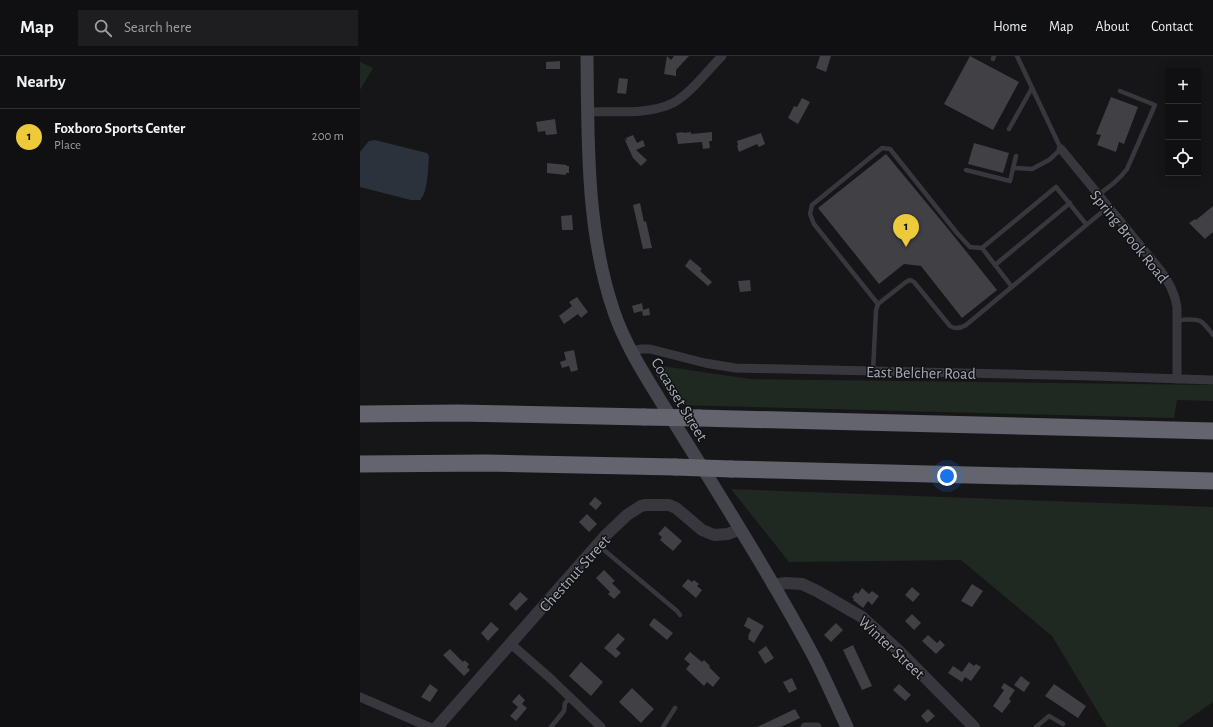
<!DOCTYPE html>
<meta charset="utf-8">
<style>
:root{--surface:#101012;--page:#1e1e20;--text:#f1f3f6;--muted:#9c9d9f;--line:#303032;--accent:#edca39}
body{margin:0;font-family:"Alegreya Sans",sans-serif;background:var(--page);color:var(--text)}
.controls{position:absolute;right:12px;top:12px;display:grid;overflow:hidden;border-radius:0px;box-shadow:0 2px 10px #0003}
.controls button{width:36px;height:36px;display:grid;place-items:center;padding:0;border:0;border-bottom:1px solid var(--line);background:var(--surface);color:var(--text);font:20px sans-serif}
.you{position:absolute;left:587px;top:420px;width:14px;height:14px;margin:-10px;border:3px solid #fff;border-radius:50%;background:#1a73e8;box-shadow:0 0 0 6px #1a73e833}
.badge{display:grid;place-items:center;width:26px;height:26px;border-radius:50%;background:var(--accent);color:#111;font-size:13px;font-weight:700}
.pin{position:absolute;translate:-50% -33px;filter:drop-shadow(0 1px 2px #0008)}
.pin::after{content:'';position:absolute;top:21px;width:14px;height:12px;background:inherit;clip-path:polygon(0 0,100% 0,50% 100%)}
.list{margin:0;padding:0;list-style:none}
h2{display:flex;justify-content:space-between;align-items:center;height:52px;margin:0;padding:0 16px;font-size:17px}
h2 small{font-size:13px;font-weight:400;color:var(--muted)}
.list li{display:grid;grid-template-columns:26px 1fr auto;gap:12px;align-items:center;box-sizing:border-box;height:56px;padding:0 16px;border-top:1px solid var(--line)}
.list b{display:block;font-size:15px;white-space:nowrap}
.list p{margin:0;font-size:13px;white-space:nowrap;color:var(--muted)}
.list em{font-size:13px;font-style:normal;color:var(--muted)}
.icon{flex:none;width:22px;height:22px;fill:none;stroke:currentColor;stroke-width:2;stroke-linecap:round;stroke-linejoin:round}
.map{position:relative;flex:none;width:853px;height:671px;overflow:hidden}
header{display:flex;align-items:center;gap:24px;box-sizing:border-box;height:56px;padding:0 20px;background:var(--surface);border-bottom:1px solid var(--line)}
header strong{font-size:19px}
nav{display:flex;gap:22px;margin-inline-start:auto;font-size:14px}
.search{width:280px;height:36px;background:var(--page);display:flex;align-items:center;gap:10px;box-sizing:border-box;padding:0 14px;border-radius:0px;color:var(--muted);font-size:15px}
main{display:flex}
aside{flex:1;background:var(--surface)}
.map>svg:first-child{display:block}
.green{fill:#202822}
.water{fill:#2c323b}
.building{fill:#404045}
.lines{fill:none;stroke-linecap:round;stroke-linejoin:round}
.service{stroke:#37373d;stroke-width:4.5}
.minor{stroke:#37373d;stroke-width:9}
.tertiary{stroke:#37373d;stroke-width:12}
.secondary{stroke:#45464d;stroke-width:13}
.motorway{stroke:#63646d;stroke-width:17}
.motorway-bridge{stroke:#63646d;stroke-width:17}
.labels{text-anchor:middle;stroke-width:3;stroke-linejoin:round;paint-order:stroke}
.street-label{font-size:16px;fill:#a8abb7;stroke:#111113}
</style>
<header>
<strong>Map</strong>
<div class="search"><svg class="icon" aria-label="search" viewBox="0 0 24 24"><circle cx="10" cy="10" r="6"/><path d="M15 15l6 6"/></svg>Search here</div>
<nav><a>Home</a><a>Map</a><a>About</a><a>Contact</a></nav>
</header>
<main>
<aside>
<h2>Nearby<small></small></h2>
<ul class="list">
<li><span class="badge">1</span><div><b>Foxboro Sports Center</b><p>Place</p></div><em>200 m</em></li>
</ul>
</aside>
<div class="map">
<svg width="853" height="671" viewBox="0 0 853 671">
<rect width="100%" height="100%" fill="#161618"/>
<g class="green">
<path d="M 0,6 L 13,12 L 0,34 Z"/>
<path d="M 302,310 L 390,323 L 853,329 L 853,345 L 817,344 L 814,362 L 315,349 L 296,319 Z"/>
<path d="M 371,433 L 853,451 L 853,646 L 817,671 L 747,671 L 692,580 L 601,504 L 429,506 Z"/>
</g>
<path class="water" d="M 15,84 L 67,97 L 69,100 C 68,111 68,137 60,144 L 51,144 L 0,131 L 0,96 L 9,85 Z"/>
<g class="building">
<path d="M 307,0 L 311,4 L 314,0 L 329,0 L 316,14 L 316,20 L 304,18 Z"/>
<path d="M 460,0 L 471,0 L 466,16 L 456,12 Z"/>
<path d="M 610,0 L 659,26 L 633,74 L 584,48 Z"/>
<path d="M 200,5 L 200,13 L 186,13 L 186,6 Z"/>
<path d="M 259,22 L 268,23 L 266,38 L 257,37 Z"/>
<path d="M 751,41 L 778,51 L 764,88 L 759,86 L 756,96 L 737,89 L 741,79 L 736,78 Z"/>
<path d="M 442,42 L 450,46 L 438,68 L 428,62 L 434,50 L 437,51 Z"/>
<path d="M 195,63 L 197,78 L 186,79 L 185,75 L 178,76 L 176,66 Z"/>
<path d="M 323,76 L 323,77 L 331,76 L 331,78 L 352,76 L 352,85 L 349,85 L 350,92 L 343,93 L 342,86 L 318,88 L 316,77 Z"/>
<path d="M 401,77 L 405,88 L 399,91 L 397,88 L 379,96 L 377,90 L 378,89 L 377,85 Z"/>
<path d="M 273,79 L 277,87 L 283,84 L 285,90 L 276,94 L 287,104 L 281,110 L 273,102 L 264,82 L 267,85 L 266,82 Z"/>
<path d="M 614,87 L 649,97 L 643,117 L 608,108 Z"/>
<path d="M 526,98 L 589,174 L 637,234 L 602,262 L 561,210 L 544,208 L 519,228 L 458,152 Z"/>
<path d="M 187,107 L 207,109 L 206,110 L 209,110 L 209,117 L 206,117 L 206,119 L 187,117 Z"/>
<path d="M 280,147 L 284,166 L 286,165 L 292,192 L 283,193 L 273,149 Z"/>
<path d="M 853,150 L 853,176 L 845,183 L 829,167 L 835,163 L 836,164 Z"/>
<path d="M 212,159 L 213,174 L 202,174 L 201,160 Z"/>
<path d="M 330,203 L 342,213 L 340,215 L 352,226 L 348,230 L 325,210 Z"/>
<path d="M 390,224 L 391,235 L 380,236 L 378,225 Z"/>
<path d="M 217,241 L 228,256 L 221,262 L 218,258 L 204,268 L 199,260 L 212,250 L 209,246 Z"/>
<path d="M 282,247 L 283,254 L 289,252 L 290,259 L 283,260 L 282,255 L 274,257 L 272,250 Z"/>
<path d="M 214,294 L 218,314 L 211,316 L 209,310 L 202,312 L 200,306 L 206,304 L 204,296 Z"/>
<path d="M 235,441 L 242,447 L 236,454 L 229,448 Z"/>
<path d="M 227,458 L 237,468 L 229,476 L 219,466 Z"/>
<path d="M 305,470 L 322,485 L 313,495 L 300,484 L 302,481 L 298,478 Z"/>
<path d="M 244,514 L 255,525 L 252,527 L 261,536 L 254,543 L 248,538 L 250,536 L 236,522 Z"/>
<path d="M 328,523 L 332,526 L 334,524 L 339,528 L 337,530 L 342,534 L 336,542 L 322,530 Z"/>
<path d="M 612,528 L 623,535 L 612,551 L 601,545 Z"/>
<path d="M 552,531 L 560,538 L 553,546 L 545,539 Z"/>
<path d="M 502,532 L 509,538 L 512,535 L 519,540 L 512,549 L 508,545 L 503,552 L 493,544 L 494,543 L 492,541 L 496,536 L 498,538 Z"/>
<path d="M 160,536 L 168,543 L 156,555 L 149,548 Z"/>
<path d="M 552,558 L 561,567 L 554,574 L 545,565 Z"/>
<path d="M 388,561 L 404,570 L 394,587 L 388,583 L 389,581 L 388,580 L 391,574 L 384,570 Z"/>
<path d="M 294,562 L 313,577 L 307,584 L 289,569 Z"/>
<path d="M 131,566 L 139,573 L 128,585 L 121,577 Z"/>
<path d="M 476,567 L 483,574 L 471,586 L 464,579 Z"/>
<path d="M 258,577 L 265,583 L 256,593 L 261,597 L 256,602 L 244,592 Z"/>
<path d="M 568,579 L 577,587 L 580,584 L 585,589 L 576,598 L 562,585 Z"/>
<path d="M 493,589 L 512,630 L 502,634 L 483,594 Z"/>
<path d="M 406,590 L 414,602 L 405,608 L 398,596 Z"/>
<path d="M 90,593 L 103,606 L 104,604 L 109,608 L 107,611 L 110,614 L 104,620 L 83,599 Z"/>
<path d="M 330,596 L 342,606 L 344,604 L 350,610 L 349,611 L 360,622 L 353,631 L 347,626 L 344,630 L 326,613 L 330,608 L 324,603 Z"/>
<path d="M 221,606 L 243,626 L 231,640 L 209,620 Z"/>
<path d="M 609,606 L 614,610 L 616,608 L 621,611 L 611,625 L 605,621 L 602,626 L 588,617 L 593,610 L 602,616 Z"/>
<path d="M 661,620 L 670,627 L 664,636 L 654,629 Z"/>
<path d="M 432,622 L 437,633 L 429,637 L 423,626 Z"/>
<path d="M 644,627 L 655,634 L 649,643 L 651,645 L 642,657 L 633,650 L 644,634 L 641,632 Z"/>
<path d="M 70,628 L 78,634 L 70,646 L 61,641 Z"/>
<path d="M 539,628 L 551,639 L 545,645 L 533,634 Z"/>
<path d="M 694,628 L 726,650 L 718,662 L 685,640 Z"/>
<path d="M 272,632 L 294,653 L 281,667 L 259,646 Z"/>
<path d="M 159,638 L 165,644 L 162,648 L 167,652 L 156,665 L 150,660 L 158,651 L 152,646 Z"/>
<path d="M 435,653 L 440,662 L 421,671 L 397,671 Z"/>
<path d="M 568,653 L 575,660 L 567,667 L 561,660 Z"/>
</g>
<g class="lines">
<g class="service">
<path d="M 633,3 L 634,0"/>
<path d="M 649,73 L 672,32"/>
<path d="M 654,112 L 672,113 L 689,104 L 701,93 L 657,0"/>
<path d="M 606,114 L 650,125 L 656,100"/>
<path d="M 738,139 C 749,131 759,124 767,113 L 795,49 L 760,35"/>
<path d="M 635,209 L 710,147"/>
<path d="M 652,231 L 622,192 L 696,131 L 726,168"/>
<path d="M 518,248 L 454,168 L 450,158 L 452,149 L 522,92 L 530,93 L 597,177 L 610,191 L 622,192"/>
<path d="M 818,264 C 839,263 840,261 853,279"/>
<path d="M 513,315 L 516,254 L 518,248 L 546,226 L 550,224 L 554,226 L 590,270 C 596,274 601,272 606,269 L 748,151"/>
<path d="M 238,489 L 317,555 L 320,559"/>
<path d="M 191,671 L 204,655 L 205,647 L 210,642"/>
<path d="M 303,671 L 315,652"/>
<path d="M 676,671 L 689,660 L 703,668"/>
</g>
<g class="minor">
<path d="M 228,56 C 254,55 289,59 313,47 C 331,37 347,15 362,0"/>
<path d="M 701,93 L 801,215 C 809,227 815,237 817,251 L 817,323"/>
<path d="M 271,295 L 282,293 L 290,293 L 345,307 L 375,312 L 733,320 L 853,324"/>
<path d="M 151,588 L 191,623 L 241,671"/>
<path d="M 0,641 L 69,671"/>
<path d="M 445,671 L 457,671"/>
</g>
<g class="tertiary">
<path d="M 413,529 L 426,527 L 442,528 L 457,535 L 502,561 L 541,597 L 614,671"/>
<path d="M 77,671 L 246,479 L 267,459 L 281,450 L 286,449 L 309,449 L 316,452 L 342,474 L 354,479 L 368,478 L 380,473"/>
</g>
<path class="secondary" d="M 227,0 C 228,85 226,175 254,256 C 265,288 283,316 300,344 C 316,369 331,394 347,419 C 384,479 421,539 454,601 C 466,624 476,648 487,671"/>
<g class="motorway">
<path d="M 0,358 L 98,357 L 284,361"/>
<path d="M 339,362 L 853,375"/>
<path d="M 0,408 L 127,407 L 315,411"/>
<path d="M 371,413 L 853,425"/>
</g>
<g class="motorway-bridge">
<path d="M 284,361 L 339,362"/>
<path d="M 315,411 L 371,413"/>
</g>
</g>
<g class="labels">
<g class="street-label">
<text transform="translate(770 180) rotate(51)" y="6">Spring Brook Road</text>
<text transform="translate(561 316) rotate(1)" y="6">East Belcher Road</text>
<text transform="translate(320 343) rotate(59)" y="6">Cocasset Street</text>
<text transform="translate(214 517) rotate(-48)" y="6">Chestnut Street</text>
<text transform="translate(532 591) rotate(43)" y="6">Winter Street</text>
</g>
</g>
</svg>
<div class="controls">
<button>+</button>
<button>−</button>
<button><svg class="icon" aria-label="locate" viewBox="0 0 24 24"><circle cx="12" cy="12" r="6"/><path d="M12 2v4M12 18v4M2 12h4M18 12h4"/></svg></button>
</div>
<div class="you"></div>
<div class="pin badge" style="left:546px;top:191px">1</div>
</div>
</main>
